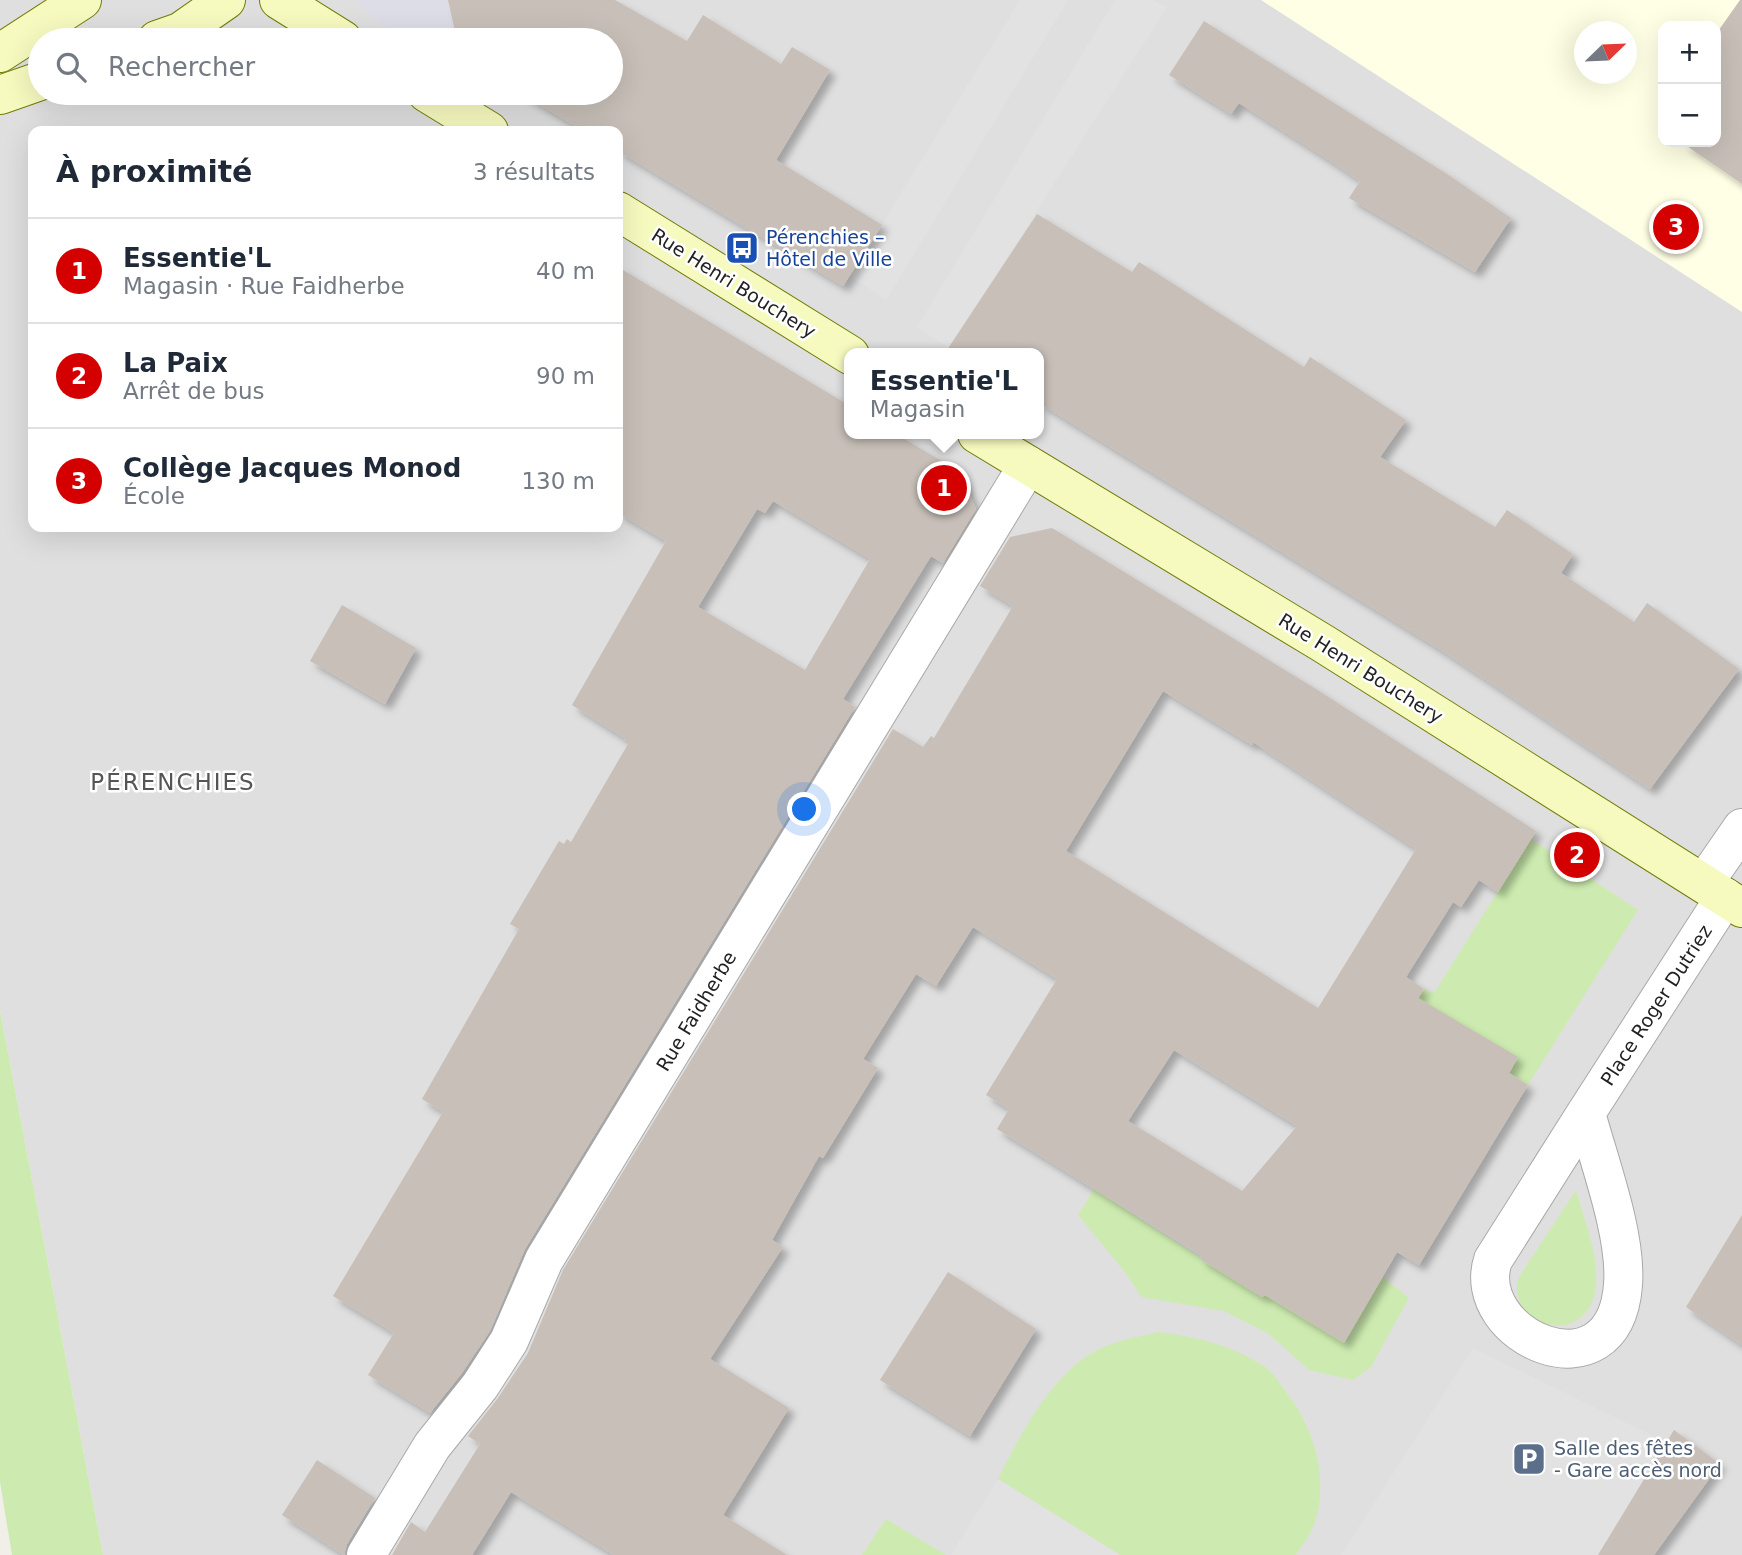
<!DOCTYPE html>
<html lang="fr">
<meta charset="utf-8">
<style>
:root{--surface:#fff;--page:#f2f2f3;--text:#1f2937;--muted:#747a83;--line:#e0e1e3;--accent:#d40000}
body{margin:0;font-family:"DejaVu Sans",sans-serif;background:var(--page);color:var(--text)}
.controls{position:absolute;right:21px;top:21px;display:grid;overflow:hidden;border-radius:14px;box-shadow:0 7px 28px #0002}
.controls button{width:63px;height:63px;display:grid;place-items:center;padding:0;border:0;border-bottom:2px solid var(--line);background:var(--surface);color:var(--text);font:35px sans-serif}
.compass{position:absolute;left:1574px;top:21px;width:63px;height:63px;border-radius:50%;background:var(--surface);box-shadow:0 7px 28px #0002;rotate:67deg}
.you{position:absolute;left:805px;top:810px;width:24px;height:24px;margin:-18px;border:5px solid #fff;border-radius:50%;background:#1a73e8;box-shadow:0 0 0 10px #1a73e833}
.badge{display:grid;place-items:center;width:46px;height:46px;border-radius:50%;background:var(--accent);color:#fff;font-size:23px;font-weight:700}
.pin{position:absolute;translate:-50% -50%;border:4px solid #fff;box-shadow:0 2px 7px #0006}
.popup{position:absolute;left:844px;top:348px;width:200px;height:91px;box-sizing:border-box;display:grid;place-content:center;border-radius:14px;background:var(--surface);filter:drop-shadow(0 2px 5px #0005);font-size:23px;white-space:nowrap;color:var(--muted)}
.popup b{font-size:26px;color:var(--text)}
.popup::after{content:'';position:absolute;left:50%;top:100%;margin-left:-14px;border:14px solid transparent;border-top-color:var(--surface)}
.list{margin:0;padding:0;list-style:none}
h2{display:flex;justify-content:space-between;align-items:center;height:91px;margin:0;padding:0 28px;font-size:30px}
h2 small{font-size:23px;font-weight:400;color:var(--muted)}
.list li{display:grid;grid-template-columns:46px 1fr auto;gap:21px;align-items:center;box-sizing:border-box;height:105px;padding:0 28px;border-top:2px solid var(--line)}
.list b{display:block;font-size:26px;white-space:nowrap}
.list p{margin:0;font-size:23px;white-space:nowrap;color:var(--muted)}
.list em{font-size:23px;font-style:normal;color:var(--muted)}
.icon{flex:none;width:38px;height:38px;fill:none;stroke:currentColor;stroke-width:2;stroke-linecap:round;stroke-linejoin:round}
.map{position:relative;flex:none;width:1742px;height:1555px;overflow:hidden}
.search{position:absolute;background:var(--surface);box-shadow:0 7px 28px #0002;left:28px;top:28px;width:595px;height:77px;display:flex;align-items:center;gap:18px;box-sizing:border-box;padding:0 24px;border-radius:38px;color:var(--muted);font-size:26px}
.panel{position:absolute;background:var(--surface);box-shadow:0 7px 28px #0002;left:28px;top:126px;width:595px;height:406px;border-radius:14px}
.map>svg:first-child{display:block}
.residential{fill:#e0dfdf;fill-rule:evenodd}
.education{fill:#ffffe5;fill-rule:evenodd}
.grass{fill:#cdebb0}
.parking{fill:#e2e2e2}
.plaza{fill:#dddde8}
.building{fill:#c7bfb8;fill-rule:evenodd;filter:url(#shadow)}
.lines{fill:none;stroke-linecap:round;stroke-linejoin:round}
.street-casing{stroke:#a9a9a9;stroke-width:40}
.secondary-casing{stroke:#707d05;stroke-width:40}
.street{stroke:#fff;stroke-width:38}
.secondary{stroke:#f7fabf;stroke-width:38}
.labels{text-anchor:middle;stroke-width:5;stroke-linejoin:round;paint-order:stroke}
.transit-label{font-size:19px;fill:#164399;stroke:#fff;text-anchor:start}
.street-label{font-size:19px;fill:#222;stroke:#fff}
.service-label{font-size:19px;fill:#4e5e75;stroke:#fff;text-anchor:start}
.quarter-label{font-size:23px;letter-spacing:2px;fill:#555;stroke:#fff}
</style>
<div class="map">
<svg width="1742" height="1555" viewBox="0 0 1742 1555">
<defs>
<filter id="shadow"><feDropShadow dx="6" dy="6" stdDeviation="3.5" flood-color="#0004"/></filter>
</defs>
<rect width="100%" height="100%" fill="#f2efe9"/>
<path class="residential" d="M 0,0 L 1742,0 L 1742,1555 L 103,1555 L 0,1010 ZM 1663,26 L 1716,26 L 1716,142 L 1663,142 ZM 1584,32 L 1626,32 L 1626,74 L 1584,74 ZM 40,40 L 611,40 L 611,93 L 40,93 ZM 33,131 L 618,131 L 618,527 L 33,527 ZM 850,353 L 1038,353 L 1038,434 L 850,434 Z"/>
<path class="education" d="M 1261,0 L 1742,0 L 1742,312 ZM 1663,26 L 1716,26 L 1716,142 L 1663,142 ZM 1584,32 L 1626,32 L 1626,74 L 1584,74 Z"/>
<g class="grass">
<path d="M 1531,839 L 1638,910 L 1528,1085 L 1509,1073 L 1518,1057 L 1386,1050 L 1424,989 L 1434,993 Z"/>
<path d="M 0,1010 L 103,1555 L 12,1555 L 0,1482 Z"/>
<path d="M 1094,1189 L 1262,1297 L 1265,1295 L 1344,1342 L 1383,1277 L 1409,1298 L 1371,1367 L 1353,1380 L 1309,1370 L 1269,1334 L 1224,1311 L 1141,1297 C 1124,1267 1100,1243 1078,1215 Z"/>
<path d="M 1576,1190 C 1584,1219 1599,1256 1596,1286 C 1588,1352 1503,1326 1519,1277 Z"/>
<path d="M 1159,1332 C 1198,1337 1232,1345 1265,1367 C 1275,1374 1282,1387 1289,1396 C 1316,1432 1330,1484 1313,1527 C 1309,1537 1301,1546 1296,1555 L 1120,1555 L 998,1479 C 1020,1435 1046,1385 1087,1356 C 1107,1342 1136,1337 1159,1332 Z"/>
<path d="M 886,1519 L 946,1555 L 862,1555 Z"/>
</g>
<g class="parking">
<path d="M 1020,0 L 1068,0 L 886,300 L 850,276 Z"/>
<path d="M 1115,0 L 1153,0 L 1167,7 L 949,348 L 917,327 Z"/>
<path d="M 1473,1348 L 1666,1442 L 1598,1555 L 1341,1555 Z"/>
<path d="M 998,1479 L 1120,1555 L 951,1555 Z"/>
</g>
<path class="plaza" d="M 355,0 L 447,0 L 456,40 L 400,40 Z"/>
<g class="building">
<path d="M 448,0 L 615,0 L 687,41 L 703,15 L 781,64 L 792,47 L 830,70 L 776,160 L 882,225 L 843,286 L 618,151 L 618,131 L 584,131 L 520,93 L 611,93 L 611,40 L 457,40 Z"/>
<path d="M 1740,0 L 1742,0 L 1742,184 L 1681,142 L 1716,142 L 1716,34 Z"/>
<path d="M 1204,21 L 1450,176 L 1511,218 L 1475,272 L 1349,198 L 1360,181 L 1329,160 L 1239,103 L 1231,114 L 1169,75 Z"/>
<path d="M 1037,214 L 1132,272 L 1139,262 L 1304,367 L 1310,357 L 1406,420 L 1380,457 L 1495,527 L 1507,510 L 1573,554 L 1561,573 L 1634,622 L 1647,603 L 1739,669 L 1650,789 L 1441,650 L 1039,403 L 1039,353 L 945,353 Z"/>
<path d="M 618,267 L 850,406 L 850,434 L 896,434 L 960,472 L 976,509 L 943,563 L 931,556 L 843,699 L 855,707 L 525,1249 L 490,1331 L 462,1373 L 430,1413 L 368,1375 L 394,1333 L 333,1296 L 443,1112 L 422,1099 L 519,929 L 510,924 L 559,841 L 564,844 L 567,839 L 571,842 L 628,744 L 624,742 L 626,739 L 572,705 L 666,541 L 618,513 ZM 773,501 L 870,559 L 805,670 L 698,607 L 757,509 L 765,513 Z"/>
<path d="M 1052,528 L 1316,689 L 1536,831 L 1498,892 L 1479,880 L 1461,907 L 1453,902 L 1406,977 L 1424,989 L 1418,998 L 1518,1057 L 1509,1073 L 1528,1085 L 1419,1265 L 1397,1252 L 1344,1343 L 1265,1295 L 1262,1297 L 1200,1259 L 1202,1256 L 997,1129 L 1009,1109 L 986,1095 L 1057,979 L 973,927 L 936,986 L 916,974 L 863,1059 L 878,1068 L 823,1158 L 819,1156 L 772,1240 L 783,1247 L 710,1359 L 789,1408 L 723,1515 L 787,1555 L 614,1555 L 511,1492 L 472,1555 L 392,1555 L 411,1522 L 425,1532 L 480,1444 L 468,1436 L 498,1398 L 528,1353 L 563,1270 L 893,729 L 923,747 L 931,736 L 934,738 L 1013,606 L 980,586 L 1010,537 ZM 1163,691 L 1252,745 L 1253,742 L 1416,849 L 1318,1008 L 1066,851 ZM 1174,1050 L 1297,1126 L 1242,1191 L 1128,1121 Z"/>
<path d="M 342,605 L 416,648 L 385,704 L 310,661 Z"/>
<path d="M 1742,1215 L 1742,1345 L 1686,1307 Z"/>
<path d="M 948,1272 L 1036,1329 L 970,1436 L 880,1380 Z"/>
<path d="M 1674,1430 L 1720,1464 L 1654,1555 L 1598,1555 Z"/>
<path d="M 317,1460 L 375,1498 L 347,1544 L 344,1555 L 282,1515 Z"/>
</g>
<g class="lines">
<defs>
<g id="street">
<path d="M 1704,883 L 1742,828"/>
<path d="M 1586,1113 L 1493,1260 C 1468,1336 1614,1402 1623,1285 C 1627,1235 1599,1162 1586,1113 L 1725,897"/>
<path d="M 366,1555 L 432,1446 L 480,1386 L 509,1341 L 544,1260 L 1028,465"/>
</g>
<g id="secondary">
<path d="M 279,0 L 343,40"/>
<path d="M 157,40 L 180,32 L 226,0"/>
<path d="M 0,53 L 82,0"/>
<path d="M 427,93 L 489,131"/>
<path d="M 0,95 L 40,81"/>
<path d="M 618,211 L 850,355"/>
<path d="M 977,434 L 1324,644 L 1742,908"/>
</g>
</defs>
<use href="#street" class="street-casing"/>
<use href="#secondary" class="secondary-casing"/>
<use href="#street" class="street"/>
<use href="#secondary" class="secondary"/>
</g>
<defs>
<symbol id="bus-square" viewBox="-11 -11 22 22"><rect x="-9" y="-9" width="18" height="18" rx="4" fill="#1a4fb4" stroke="#fff"/><path d="M-5-6H5V4H4V6H2V4H-2V6H-4V4H-5ZM-3.5-4V0h7V-4ZM-3.5 1.2v1.5H-2V1.2ZM2 1.2v1.5H3.5V1.2Z" fill="#fff"/></symbol>
<symbol id="parking-square" viewBox="-11 -11 22 22"><rect x="-9" y="-9" width="18" height="18" rx="4" fill="#5c6f8a" stroke="#fff"/><path d="M-3.5-5.5H1a3.5 3.5 0 0 1 0 7H-1V5.5H-3.5ZM-1-3.4V-.6H.8a1.4 1.4 0 0 0 0-2.8Z" fill="#fff"/></symbol>
</defs>
<g fill-rule="evenodd">
<use href="#bus-square" x="723" y="229" width="38" height="38"/>
<use href="#parking-square" x="1510" y="1440" width="38" height="38"/>
</g>
<g class="labels">
<g class="transit-label">
<text x="766" y="244">Pérenchies –<tspan x="766" dy="22">Hôtel de Ville</tspan></text>
</g>
<g class="street-label">
<text transform="translate(734 283) rotate(32)" y="7">Rue Henri Bouchery</text>
<text transform="translate(1361 668) rotate(32)" y="7">Rue Henri Bouchery</text>
<text transform="translate(1656 1005) rotate(-57)" y="7">Place Roger Dutriez</text>
<text transform="translate(696 1011) rotate(-59)" y="7">Rue Faidherbe</text>
</g>
<g class="service-label">
<text x="1554" y="1455">Salle des fêtes<tspan x="1554" dy="22">- Gare accès nord</tspan></text>
</g>
<g class="quarter-label">
<text x="173" y="790">PÉRENCHIES</text>
</g>
</g>
</svg>
<div class="controls">
<button>+</button>
<button>−</button>
</div>
<svg class="compass" viewBox="-18 -18 36 36"><path d="M0-13l5 13h-10z" fill="#e53935"/><path d="M0 13l5-13h-10z" fill="#747a83"/></svg>
<div class="you"></div>
<div class="pin badge" style="left:944px;top:488px">1</div>
<div class="popup"><b>Essentie'L</b>Magasin</div>
<div class="pin badge" style="left:1577px;top:855px">2</div>
<div class="pin badge" style="left:1676px;top:227px">3</div>
<div class="search"><svg class="icon" aria-label="search" viewBox="0 0 24 24"><circle cx="10" cy="10" r="6"/><path d="M15 15l6 6"/></svg>Rechercher</div>
<section class="panel">
<h2>À proximité<small>3 résultats</small></h2>
<ul class="list">
<li><span class="badge">1</span><div><b>Essentie'L</b><p>Magasin · Rue Faidherbe</p></div><em>40 m</em></li>
<li><span class="badge">2</span><div><b>La Paix</b><p>Arrêt de bus</p></div><em>90 m</em></li>
<li><span class="badge">3</span><div><b>Collège Jacques Monod</b><p>École</p></div><em>130 m</em></li>
</ul>
</section>
</div>
